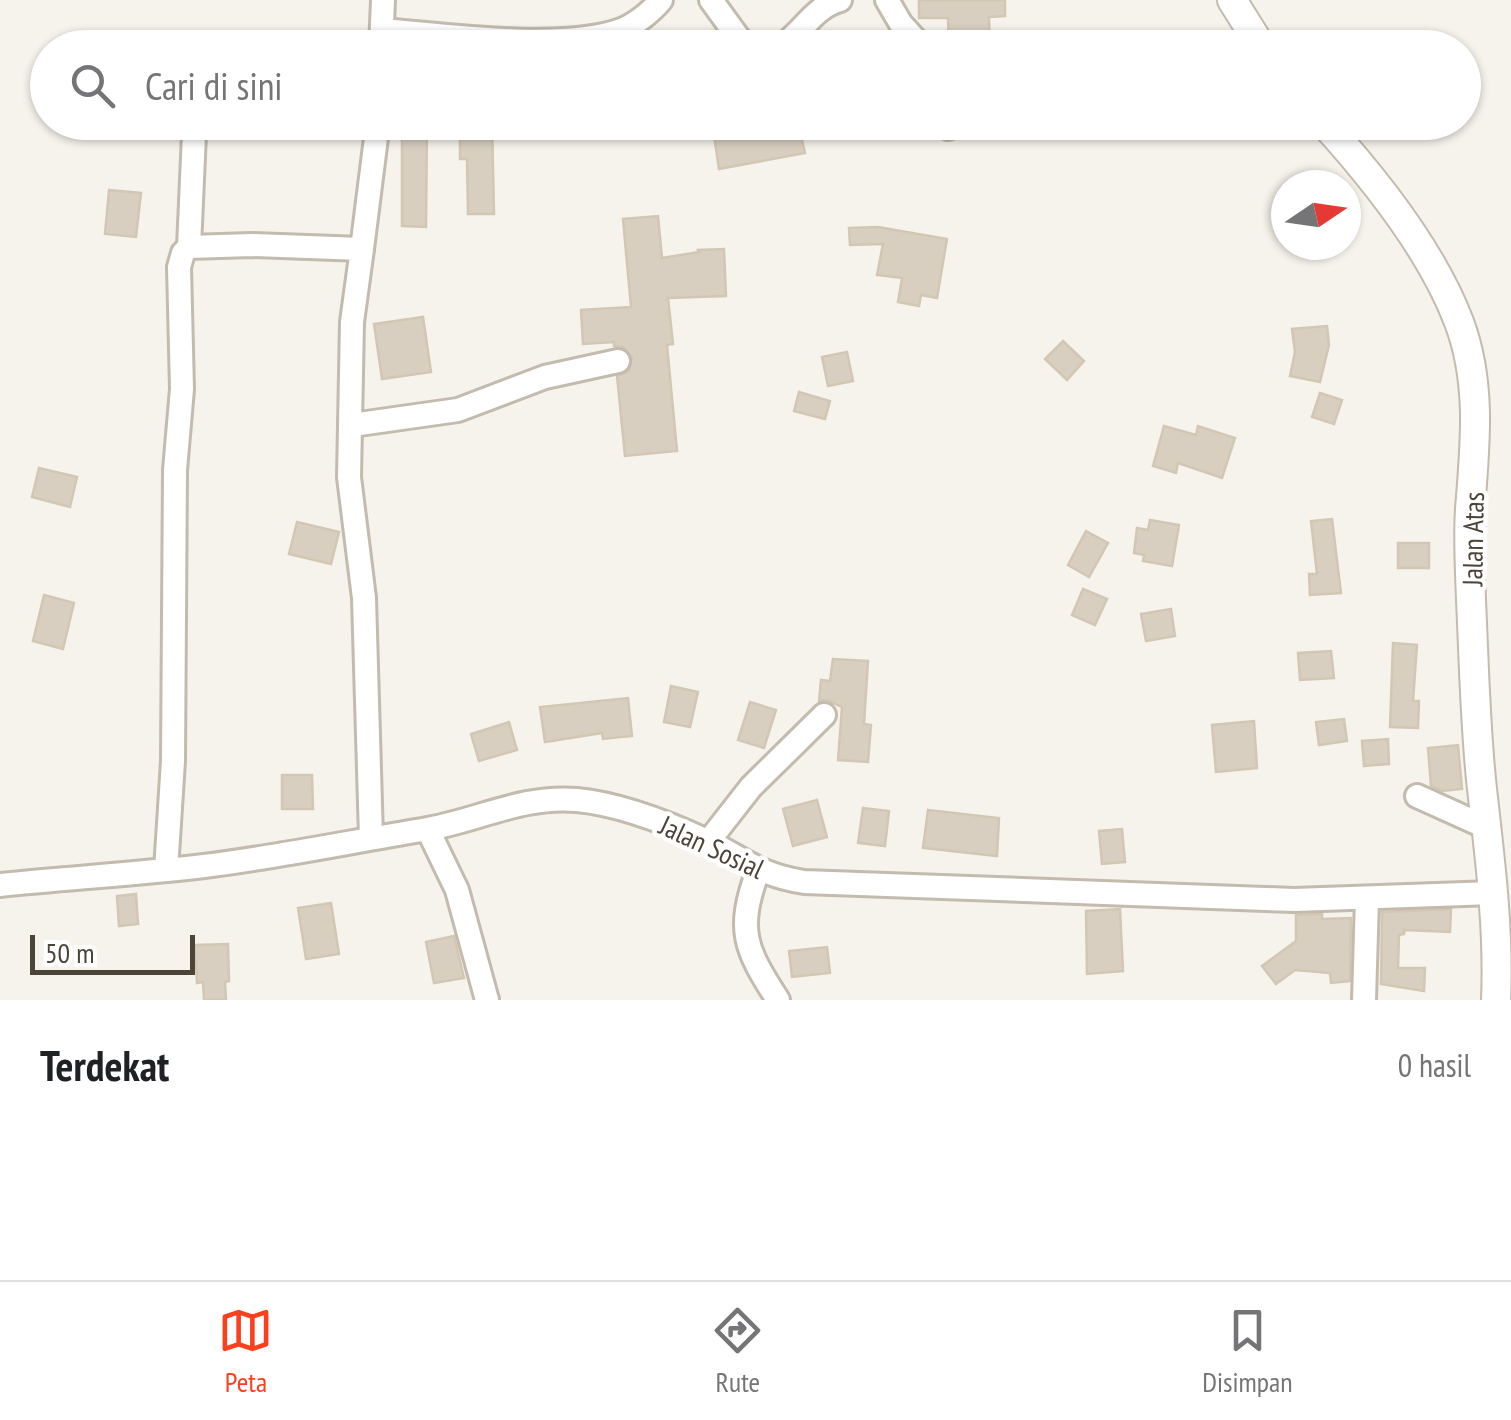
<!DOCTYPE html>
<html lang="id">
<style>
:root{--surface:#fff;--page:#f2f2f2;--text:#202124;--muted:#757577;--line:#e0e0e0;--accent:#fc3f1d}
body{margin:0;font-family:"PT Sans Narrow",sans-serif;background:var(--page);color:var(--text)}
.compass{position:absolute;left:1271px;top:170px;width:90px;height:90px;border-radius:50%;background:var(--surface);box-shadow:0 2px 8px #0004;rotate:77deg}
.scale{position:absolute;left:30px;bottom:25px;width:165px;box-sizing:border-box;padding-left:10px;border:5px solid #4b4439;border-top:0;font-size:28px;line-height:35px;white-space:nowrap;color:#4b4439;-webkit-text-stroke:8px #fff;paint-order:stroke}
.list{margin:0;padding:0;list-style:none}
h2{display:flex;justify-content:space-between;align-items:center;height:130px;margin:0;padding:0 40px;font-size:42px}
h2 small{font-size:32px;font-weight:400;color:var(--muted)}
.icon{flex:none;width:55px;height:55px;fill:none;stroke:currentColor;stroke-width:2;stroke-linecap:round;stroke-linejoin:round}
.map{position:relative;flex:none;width:1511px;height:1000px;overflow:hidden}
.search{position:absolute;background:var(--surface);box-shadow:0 2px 8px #0004;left:30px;right:30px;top:30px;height:110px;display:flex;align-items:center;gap:25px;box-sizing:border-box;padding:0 35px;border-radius:55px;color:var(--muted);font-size:38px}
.sheet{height:280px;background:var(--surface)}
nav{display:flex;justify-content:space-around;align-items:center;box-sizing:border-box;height:140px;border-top:2px solid var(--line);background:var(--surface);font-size:28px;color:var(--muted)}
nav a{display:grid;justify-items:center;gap:5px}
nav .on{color:var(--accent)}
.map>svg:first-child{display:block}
.building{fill:#d8cfc1;stroke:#d3c7b4;stroke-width:2.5}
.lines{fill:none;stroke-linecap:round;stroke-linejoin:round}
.minor-casing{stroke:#c2bbae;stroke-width:28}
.tertiary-casing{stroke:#c2bbae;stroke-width:32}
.minor{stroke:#fff;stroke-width:22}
.tertiary{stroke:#fff;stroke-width:28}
.labels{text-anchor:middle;stroke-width:9;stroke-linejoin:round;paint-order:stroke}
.street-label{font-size:28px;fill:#4b4439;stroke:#fff}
</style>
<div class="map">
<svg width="1511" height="1000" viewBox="0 0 1511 1000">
<rect width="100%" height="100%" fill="#f6f3ec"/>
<g class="building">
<path d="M 919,0 L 1005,0 L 1005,16 L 989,17 L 990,48 L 949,48 L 948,18 L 919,18 Z"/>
<path d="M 460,122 L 492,122 L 494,214 L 468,214 L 467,159 L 460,159 Z"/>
<path d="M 712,122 L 798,122 L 805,153 L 719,169 Z"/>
<path d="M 402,124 L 427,124 L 426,227 L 402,226 Z"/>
<path d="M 109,190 L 141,193 L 136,237 L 105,234 Z"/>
<path d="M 658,216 L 662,258 L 699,252 L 698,250 L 724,249 L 726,296 L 668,298 L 673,344 L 667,345 L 677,451 L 625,456 L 617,376 L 629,371 L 632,357 L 623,347 L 614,346 L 614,342 L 583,344 L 581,310 L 631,307 L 623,219 Z"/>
<path d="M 878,227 L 947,239 L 937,298 L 921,295 L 919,306 L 898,302 L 902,278 L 877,275 L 883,244 L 850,245 L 849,228 Z"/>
<path d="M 423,317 L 431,372 L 382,379 L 374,324 Z"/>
<path d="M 1327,326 L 1329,345 L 1320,382 L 1290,376 L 1295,352 L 1292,329 Z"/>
<path d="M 1063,341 L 1084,361 L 1067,380 L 1045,359 Z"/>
<path d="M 847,352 L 853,381 L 828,386 L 822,357 Z"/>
<path d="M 799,392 L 830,401 L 825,419 L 794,411 Z"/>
<path d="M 1320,393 L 1342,400 L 1334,424 L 1312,417 Z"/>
<path d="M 1164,426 L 1196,435 L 1198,426 L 1235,438 L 1222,478 L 1178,463 L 1176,473 L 1153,466 Z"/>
<path d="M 39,468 L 77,477 L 70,507 L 32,497 Z"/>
<path d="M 1332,519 L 1341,593 L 1310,595 L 1309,574 L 1317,574 L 1311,521 Z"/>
<path d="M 1150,520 L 1179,525 L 1172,566 L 1143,561 L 1144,555 L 1134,553 L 1137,528 L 1148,530 Z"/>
<path d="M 297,522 L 339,532 L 331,564 L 289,554 Z"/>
<path d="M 1086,531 L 1108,543 L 1089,577 L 1068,565 Z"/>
<rect x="1398" y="543" width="31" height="25"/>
<path d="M 1083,589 L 1107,599 L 1095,625 L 1072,615 Z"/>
<path d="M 44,595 L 74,603 L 63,649 L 33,641 Z"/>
<path d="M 1171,609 L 1175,636 L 1146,641 L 1141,614 Z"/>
<path d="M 1393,643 L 1417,645 L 1413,701 L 1419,701 L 1418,728 L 1390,727 Z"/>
<path d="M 1331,651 L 1334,678 L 1300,680 L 1298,653 Z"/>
<path d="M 833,659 L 868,661 L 864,724 L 871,725 L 868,762 L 838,760 L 842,707 L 827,700 L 819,701 L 821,680 L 830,681 Z"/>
<path d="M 671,686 L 698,692 L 690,727 L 664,722 Z"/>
<path d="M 628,698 L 632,736 L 603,739 L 602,733 L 545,742 L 540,707 Z"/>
<path d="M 750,702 L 776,710 L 764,748 L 738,740 Z"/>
<path d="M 1344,719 L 1347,741 L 1319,745 L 1316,722 Z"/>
<path d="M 1254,721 L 1257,768 L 1216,772 L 1212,725 Z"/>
<path d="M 509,722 L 517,750 L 479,761 L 471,734 Z"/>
<path d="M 1388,739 L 1389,764 L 1364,766 L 1362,741 Z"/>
<path d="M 1458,745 L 1462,789 L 1442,791 L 1431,786 L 1428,748 Z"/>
<path d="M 282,775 L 312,775 L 313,809 L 282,809 Z"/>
<path d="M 817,800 L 827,837 L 793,846 L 783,809 Z"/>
<path d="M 863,808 L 889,811 L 885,846 L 858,843 Z"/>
<path d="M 928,810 L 999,818 L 997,856 L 923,848 Z"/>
<path d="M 1122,829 L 1125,862 L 1102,864 L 1099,831 Z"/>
<path d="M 136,894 L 138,924 L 119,926 L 117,896 Z"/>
<path d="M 331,903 L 339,954 L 306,959 L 298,908 Z"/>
<path d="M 1120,909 L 1123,971 L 1087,974 L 1086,911 Z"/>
<path d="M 1451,909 L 1450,932 L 1404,930 L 1404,934 L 1399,935 L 1398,968 L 1425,968 L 1424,991 L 1381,984 L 1382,912 Z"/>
<path d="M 1322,914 L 1322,919 L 1351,918 L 1350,981 L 1331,983 L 1330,973 L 1295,970 L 1276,984 L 1262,966 L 1296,941 L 1296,915 Z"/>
<path d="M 454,936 L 464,978 L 434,983 L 426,942 Z"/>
<path d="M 228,944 L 229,981 L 225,982 L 226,1000 L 204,1000 L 203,982 L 197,983 L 195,945 Z"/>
<path d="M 827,947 L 830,973 L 792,977 L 789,951 Z"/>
</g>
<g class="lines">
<defs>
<g id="minor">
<path d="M 711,0 L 743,44 L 750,48"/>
<path d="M 887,0 L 901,24 L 923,48"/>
<path d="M 382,30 C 446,35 565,52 624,29 C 637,23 652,11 661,0"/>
<path d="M 381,48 L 383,0"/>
<path d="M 779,48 C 803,33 812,8 840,0"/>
<path d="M 946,122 L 948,128"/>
<path d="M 189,247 L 194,134"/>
<path d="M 362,249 L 378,122"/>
<path d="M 352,425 L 458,410 L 545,377 L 618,361"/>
<path d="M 1417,796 L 1488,828"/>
<path d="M 428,830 L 457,890 L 487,1000"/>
<path d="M 708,842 L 751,787 L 824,715"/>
<path d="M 166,870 L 173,761 L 175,470 L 182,389 L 179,267 L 183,253 L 189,247 L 252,245 L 362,249 L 352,322 L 349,477 L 364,598 L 371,838"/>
<path d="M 758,871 C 736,930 745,949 778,1000"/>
<path d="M 0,885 C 68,878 136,874 204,866 C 277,857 349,842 422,830 C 475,822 521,795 577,800 C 620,804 668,823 707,841 C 746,860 759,875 804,882 L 1294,900 L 1493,893"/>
<path d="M 1364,1000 L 1367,899"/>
</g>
<g id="tertiary">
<path d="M 1232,0 L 1262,48"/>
<path d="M 1323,122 C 1374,178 1432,251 1459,322 C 1482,383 1475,446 1470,509 C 1468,539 1470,570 1471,600 C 1474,663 1475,726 1482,789 C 1490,859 1499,929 1496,1000"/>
</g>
</defs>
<use href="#minor" class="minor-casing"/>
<use href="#tertiary" class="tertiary-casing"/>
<use href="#minor" class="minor"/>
<use href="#tertiary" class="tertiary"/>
</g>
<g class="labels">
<g class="street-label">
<text transform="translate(1473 539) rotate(-89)" y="10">Jalan Atas</text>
<text transform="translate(712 847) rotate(25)" y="10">Jalan Sosial</text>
</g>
</g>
</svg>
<svg class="compass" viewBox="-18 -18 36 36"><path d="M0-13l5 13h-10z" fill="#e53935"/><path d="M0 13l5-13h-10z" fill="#757577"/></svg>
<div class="scale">50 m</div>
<div class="search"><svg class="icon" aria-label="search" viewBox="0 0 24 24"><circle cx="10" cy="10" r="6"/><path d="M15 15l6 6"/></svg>Cari di sini</div>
</div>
<section class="sheet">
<h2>Terdekat<small>0 hasil</small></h2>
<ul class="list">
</ul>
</section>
<nav>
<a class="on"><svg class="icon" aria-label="map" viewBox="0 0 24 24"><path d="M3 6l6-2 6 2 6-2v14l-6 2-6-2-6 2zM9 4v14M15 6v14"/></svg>Peta</a>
<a><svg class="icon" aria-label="directions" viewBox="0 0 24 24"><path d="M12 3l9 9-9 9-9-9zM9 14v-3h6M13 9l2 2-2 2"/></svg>Rute</a>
<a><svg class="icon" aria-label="saved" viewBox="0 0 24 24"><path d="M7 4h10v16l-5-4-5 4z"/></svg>Disimpan</a>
</nav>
